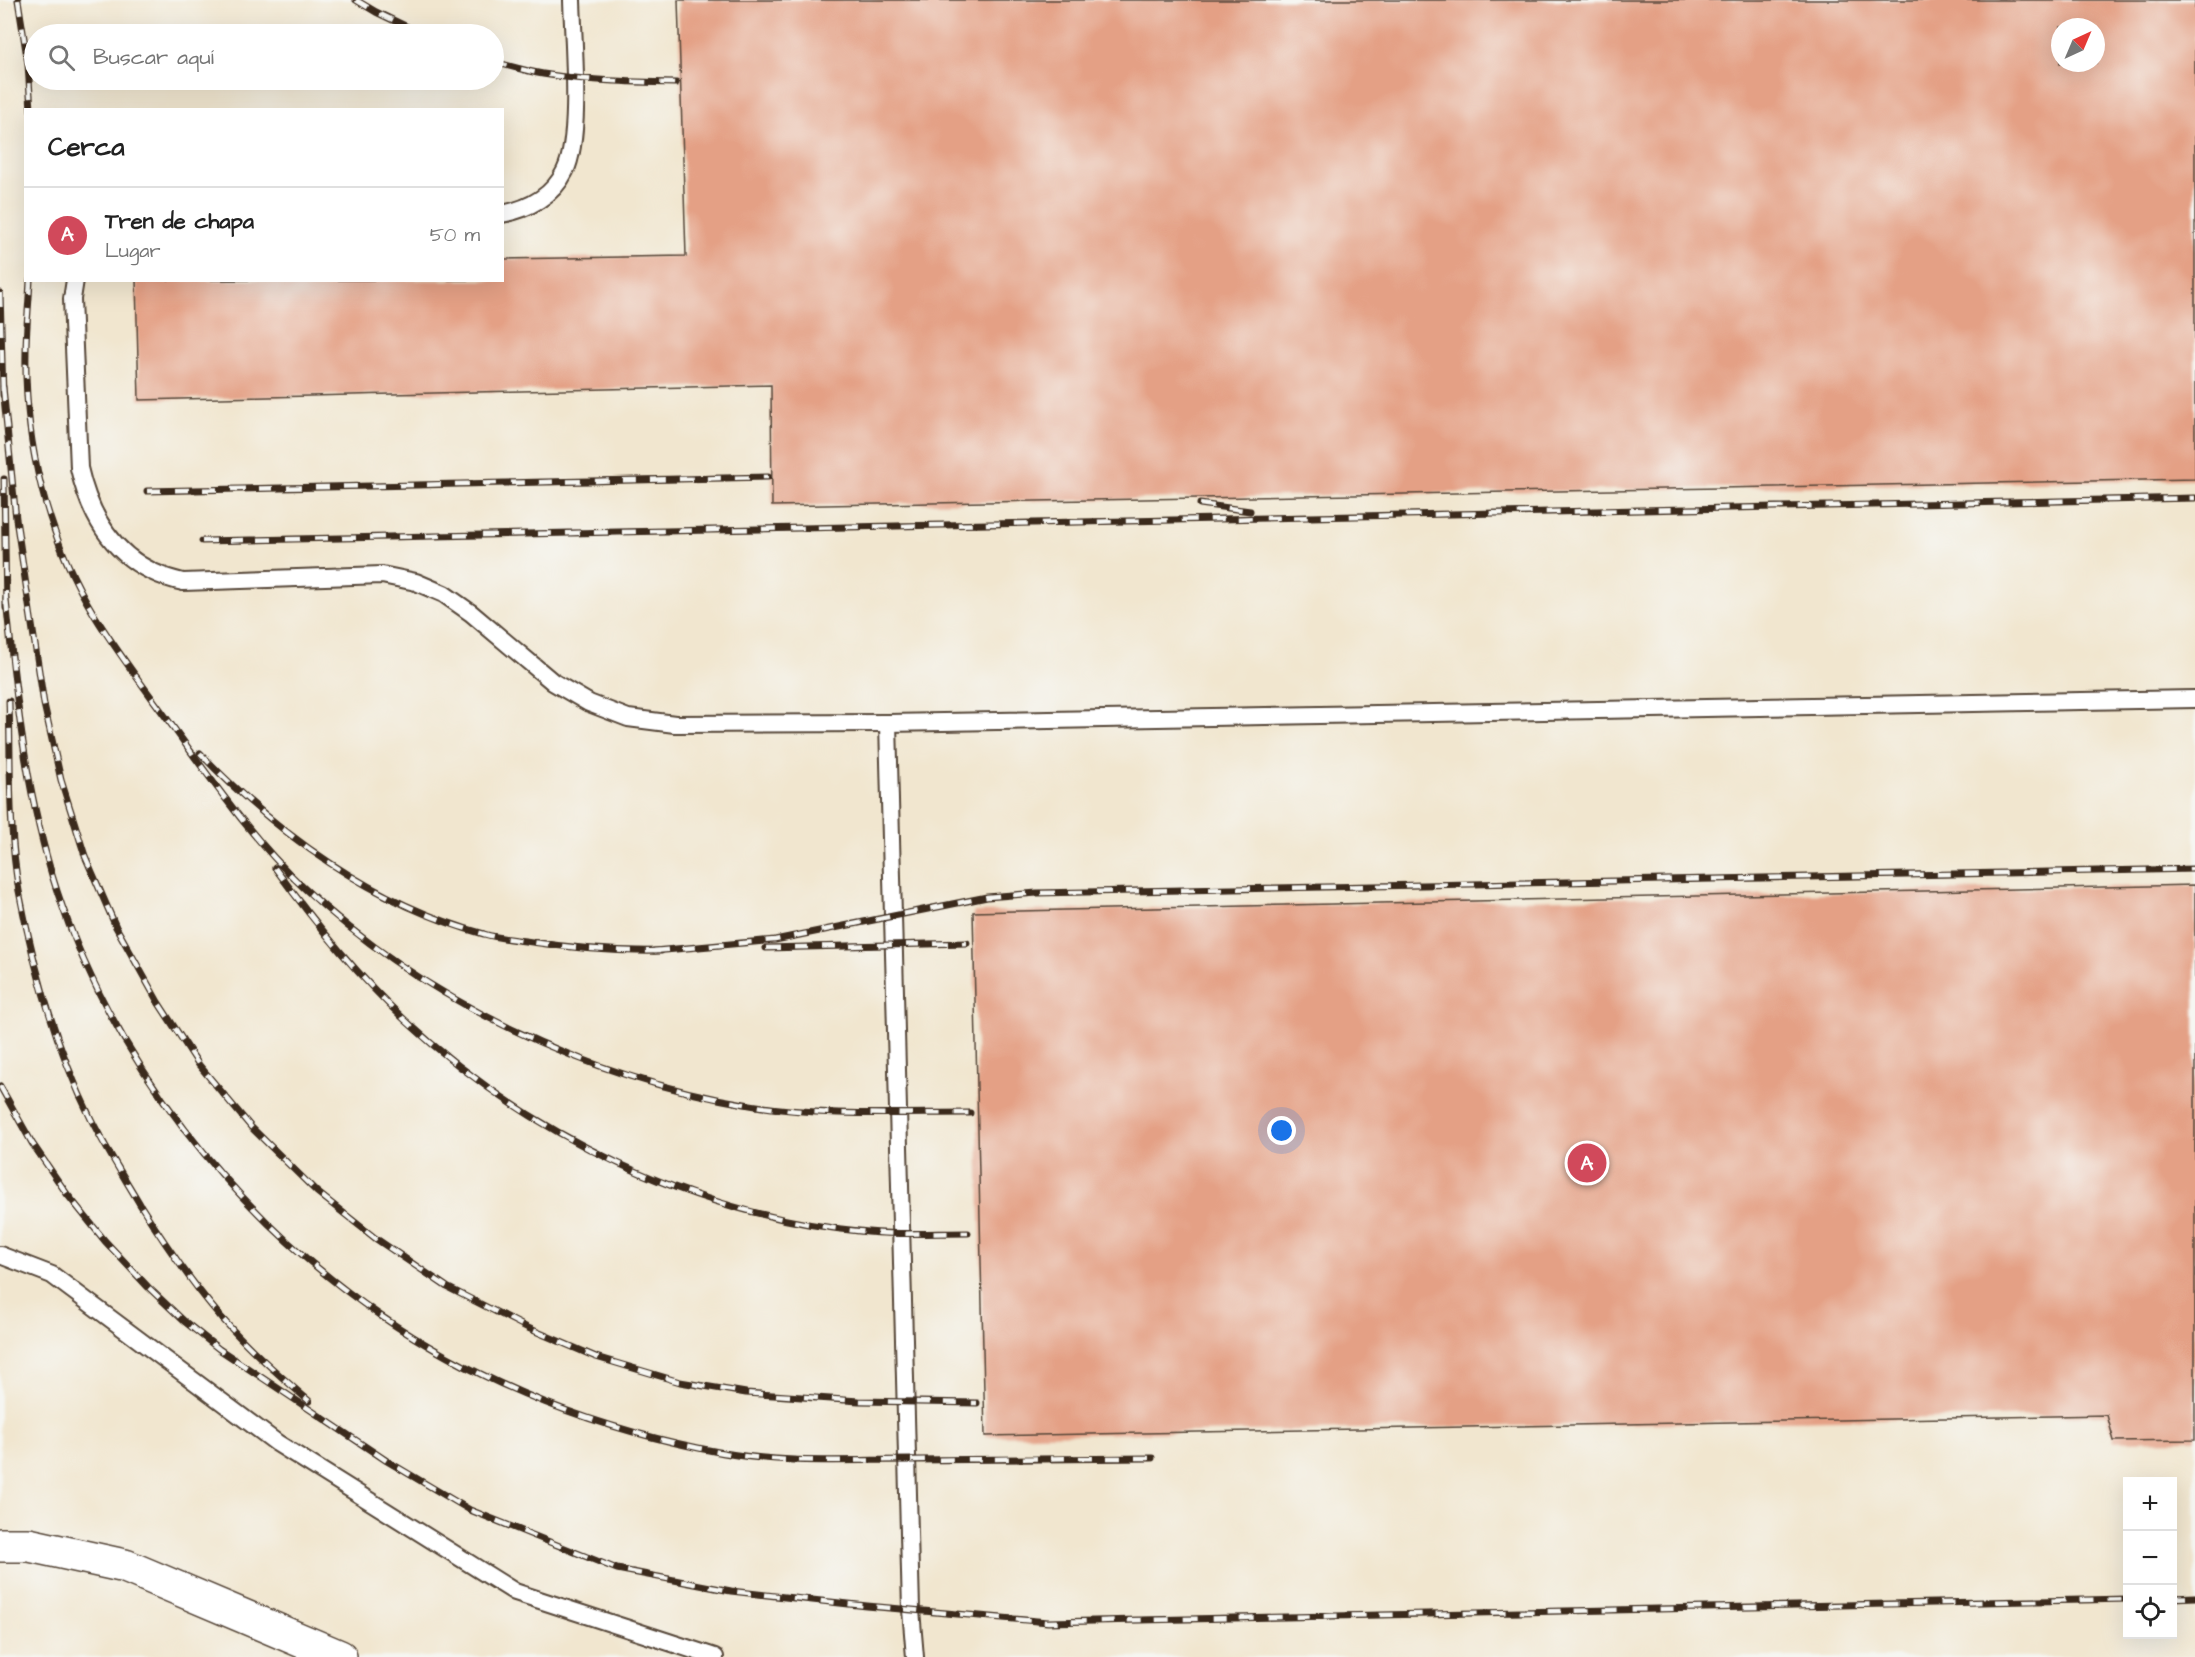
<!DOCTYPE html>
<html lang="es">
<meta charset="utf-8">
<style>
:root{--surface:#fff;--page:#f2f2f2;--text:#222;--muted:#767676;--line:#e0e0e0;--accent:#d1495b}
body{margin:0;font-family:"Architects Daughter",sans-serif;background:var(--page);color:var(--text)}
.controls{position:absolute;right:18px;bottom:18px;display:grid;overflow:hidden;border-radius:0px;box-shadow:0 6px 24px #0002}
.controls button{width:54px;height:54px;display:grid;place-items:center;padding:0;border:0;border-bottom:2px solid var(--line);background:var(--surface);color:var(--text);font:30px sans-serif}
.compass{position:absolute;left:2051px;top:18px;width:54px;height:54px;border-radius:50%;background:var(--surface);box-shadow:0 6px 24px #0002;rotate:44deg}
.you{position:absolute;left:1282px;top:1131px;width:21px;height:21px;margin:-15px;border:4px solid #fff;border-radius:50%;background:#1a73e8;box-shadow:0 0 0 9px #1a73e833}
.badge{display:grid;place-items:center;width:39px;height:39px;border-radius:50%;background:var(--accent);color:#fff;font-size:20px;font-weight:700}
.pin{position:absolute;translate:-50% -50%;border:3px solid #fff;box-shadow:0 2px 6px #0006}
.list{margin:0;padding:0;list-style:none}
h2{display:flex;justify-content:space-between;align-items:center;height:78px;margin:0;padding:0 24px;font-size:26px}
h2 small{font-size:20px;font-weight:400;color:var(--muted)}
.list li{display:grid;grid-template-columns:39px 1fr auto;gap:18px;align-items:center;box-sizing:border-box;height:96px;padding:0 24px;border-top:2px solid var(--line)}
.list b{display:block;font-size:22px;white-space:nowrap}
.list p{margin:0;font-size:20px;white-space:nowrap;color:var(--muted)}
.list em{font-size:20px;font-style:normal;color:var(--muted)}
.icon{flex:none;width:33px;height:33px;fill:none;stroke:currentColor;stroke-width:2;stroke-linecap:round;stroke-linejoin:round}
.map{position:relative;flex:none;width:2195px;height:1657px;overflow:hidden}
.search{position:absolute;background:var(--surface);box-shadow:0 6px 24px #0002;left:24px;top:24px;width:480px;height:66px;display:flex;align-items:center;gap:15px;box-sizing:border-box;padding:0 21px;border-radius:33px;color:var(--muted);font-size:22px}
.panel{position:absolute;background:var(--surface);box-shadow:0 6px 24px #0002;left:24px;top:108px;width:480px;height:174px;border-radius:0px}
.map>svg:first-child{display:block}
.building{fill:#e4a085;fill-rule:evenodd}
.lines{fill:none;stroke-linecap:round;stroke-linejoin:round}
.lane-casing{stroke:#564639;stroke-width:20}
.secondary-casing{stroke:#564639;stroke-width:36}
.lane{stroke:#fff;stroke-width:16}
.secondary{stroke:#fff;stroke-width:33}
.rail-casing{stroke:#3b2a1e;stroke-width:7}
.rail{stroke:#f6f6f2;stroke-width:4.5;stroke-dasharray:14;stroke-linecap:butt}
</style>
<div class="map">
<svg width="2195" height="1657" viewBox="0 0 2195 1657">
<rect width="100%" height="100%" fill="#f6f6f2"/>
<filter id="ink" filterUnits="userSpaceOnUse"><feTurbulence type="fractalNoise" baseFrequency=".0167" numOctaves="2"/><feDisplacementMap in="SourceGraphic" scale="12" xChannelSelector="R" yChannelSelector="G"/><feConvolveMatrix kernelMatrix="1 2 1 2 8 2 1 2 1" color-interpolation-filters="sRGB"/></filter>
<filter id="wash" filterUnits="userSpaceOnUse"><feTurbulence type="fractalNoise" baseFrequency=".008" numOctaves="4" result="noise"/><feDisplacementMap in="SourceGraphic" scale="24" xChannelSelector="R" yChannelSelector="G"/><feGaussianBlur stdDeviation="1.35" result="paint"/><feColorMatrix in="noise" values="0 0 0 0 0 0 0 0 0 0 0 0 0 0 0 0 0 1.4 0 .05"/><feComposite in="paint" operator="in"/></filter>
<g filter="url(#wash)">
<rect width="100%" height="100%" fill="#f1e6cf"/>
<g id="blocks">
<g class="building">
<path d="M 678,0 L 2195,0 L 2195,479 L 772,506 L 771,385 L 139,400 L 136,280 L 502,280 L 502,259 L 686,256 ZM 2060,27 L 2096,27 L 2096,63 L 2060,63 Z"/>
<path d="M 2195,885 L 2195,1440 L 2114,1441 L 2107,1415 L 985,1436 L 973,912 Z"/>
</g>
</g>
</g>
<g filter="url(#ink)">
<use href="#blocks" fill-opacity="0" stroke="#564639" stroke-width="1.5"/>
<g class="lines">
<defs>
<g id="lane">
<path d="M 502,214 C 528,209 553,196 565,171 C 582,137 573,41 572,0"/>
<path d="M 75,280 L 72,299 L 79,468 C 92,526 123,569 183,582 L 382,575 L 416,582 L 444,594 L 471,613 L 553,682 L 589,703 L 628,718 L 675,724 L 888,723 L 2195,699"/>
<path d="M 888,723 L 911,1610 L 915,1657"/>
<path d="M 0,1255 L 52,1275 L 277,1443 L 515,1592 L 715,1657"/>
</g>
<path id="secondary" d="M 0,1545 L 29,1545 L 125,1566 L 340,1657"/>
</defs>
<use href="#lane" class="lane-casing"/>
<use href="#secondary" class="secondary-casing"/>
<use href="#lane" class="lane"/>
<use href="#secondary" class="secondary"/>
<defs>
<g id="rail">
<path d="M 18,0 L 28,64 L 31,110"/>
<path d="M 356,0 L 376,12 L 422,34"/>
<path d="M 494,62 C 510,66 526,71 543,74 C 587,81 632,82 676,83"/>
<path d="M 30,280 C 29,304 26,328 26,351 C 24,443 47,538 95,616 C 119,655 147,691 173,727 C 213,782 253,840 303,887 C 424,1001 587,1078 750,1105 C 822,1117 898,1113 970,1113"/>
<path d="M 0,293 L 3,395"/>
<path d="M 3,387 L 16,519 L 44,704 L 61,780 L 85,856 L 116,927 L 158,1002 L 199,1065 L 251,1127 L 317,1192 L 375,1238 L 447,1287 L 528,1328 L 596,1357 L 680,1382 L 746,1393 L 859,1401 L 977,1403"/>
<path d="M 4,479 L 6,608"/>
<path d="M 147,491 L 768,477"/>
<path d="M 1200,504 L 1250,511"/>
<path d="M 202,541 L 2195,498"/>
<path d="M 6,599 C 16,698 26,796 57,891 C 113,1061 234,1215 381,1316 C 483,1386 603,1431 724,1453 C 786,1464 849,1460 913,1460 C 992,1459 1072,1458 1152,1458"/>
<path d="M 9,701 C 11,764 8,829 19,891 C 34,970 56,1048 91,1119 C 106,1149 124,1177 141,1206 C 165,1244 191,1282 220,1316 C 247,1347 278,1374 309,1401"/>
<path d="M 200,753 C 278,835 374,904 484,934 C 497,938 511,939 525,941 C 570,948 615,952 661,951"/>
<path d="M 275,868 C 314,922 357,975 405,1020 C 530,1136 698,1217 868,1232 C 901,1235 935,1233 968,1233"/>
<path d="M 766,948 L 967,943"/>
<path d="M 654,951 L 775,940 L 987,897 L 1037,893 L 2195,869"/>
<path d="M 0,1086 L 32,1143 L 67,1194 L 105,1241 L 148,1287 L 184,1321 L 219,1349 L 387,1461 L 470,1510 L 617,1569 L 731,1591 L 867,1606 L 1048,1622 L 2128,1599"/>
<path d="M 2172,1598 L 2195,1597"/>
</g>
</defs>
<use href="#rail" class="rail-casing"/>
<use href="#rail" class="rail"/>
</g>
</g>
</svg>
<div class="controls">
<button>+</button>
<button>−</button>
<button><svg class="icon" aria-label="locate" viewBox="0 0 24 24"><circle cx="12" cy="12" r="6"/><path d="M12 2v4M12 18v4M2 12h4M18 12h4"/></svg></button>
</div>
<svg class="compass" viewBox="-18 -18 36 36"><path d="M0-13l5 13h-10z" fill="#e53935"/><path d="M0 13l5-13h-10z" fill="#767676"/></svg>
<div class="you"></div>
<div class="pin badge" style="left:1587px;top:1163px">A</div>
<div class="search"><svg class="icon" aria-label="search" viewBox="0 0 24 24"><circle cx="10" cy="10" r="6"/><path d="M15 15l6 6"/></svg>Buscar aquí</div>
<section class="panel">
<h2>Cerca<small></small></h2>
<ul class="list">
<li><span class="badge">A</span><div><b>Tren de chapa</b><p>Lugar</p></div><em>50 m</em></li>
</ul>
</section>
</div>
